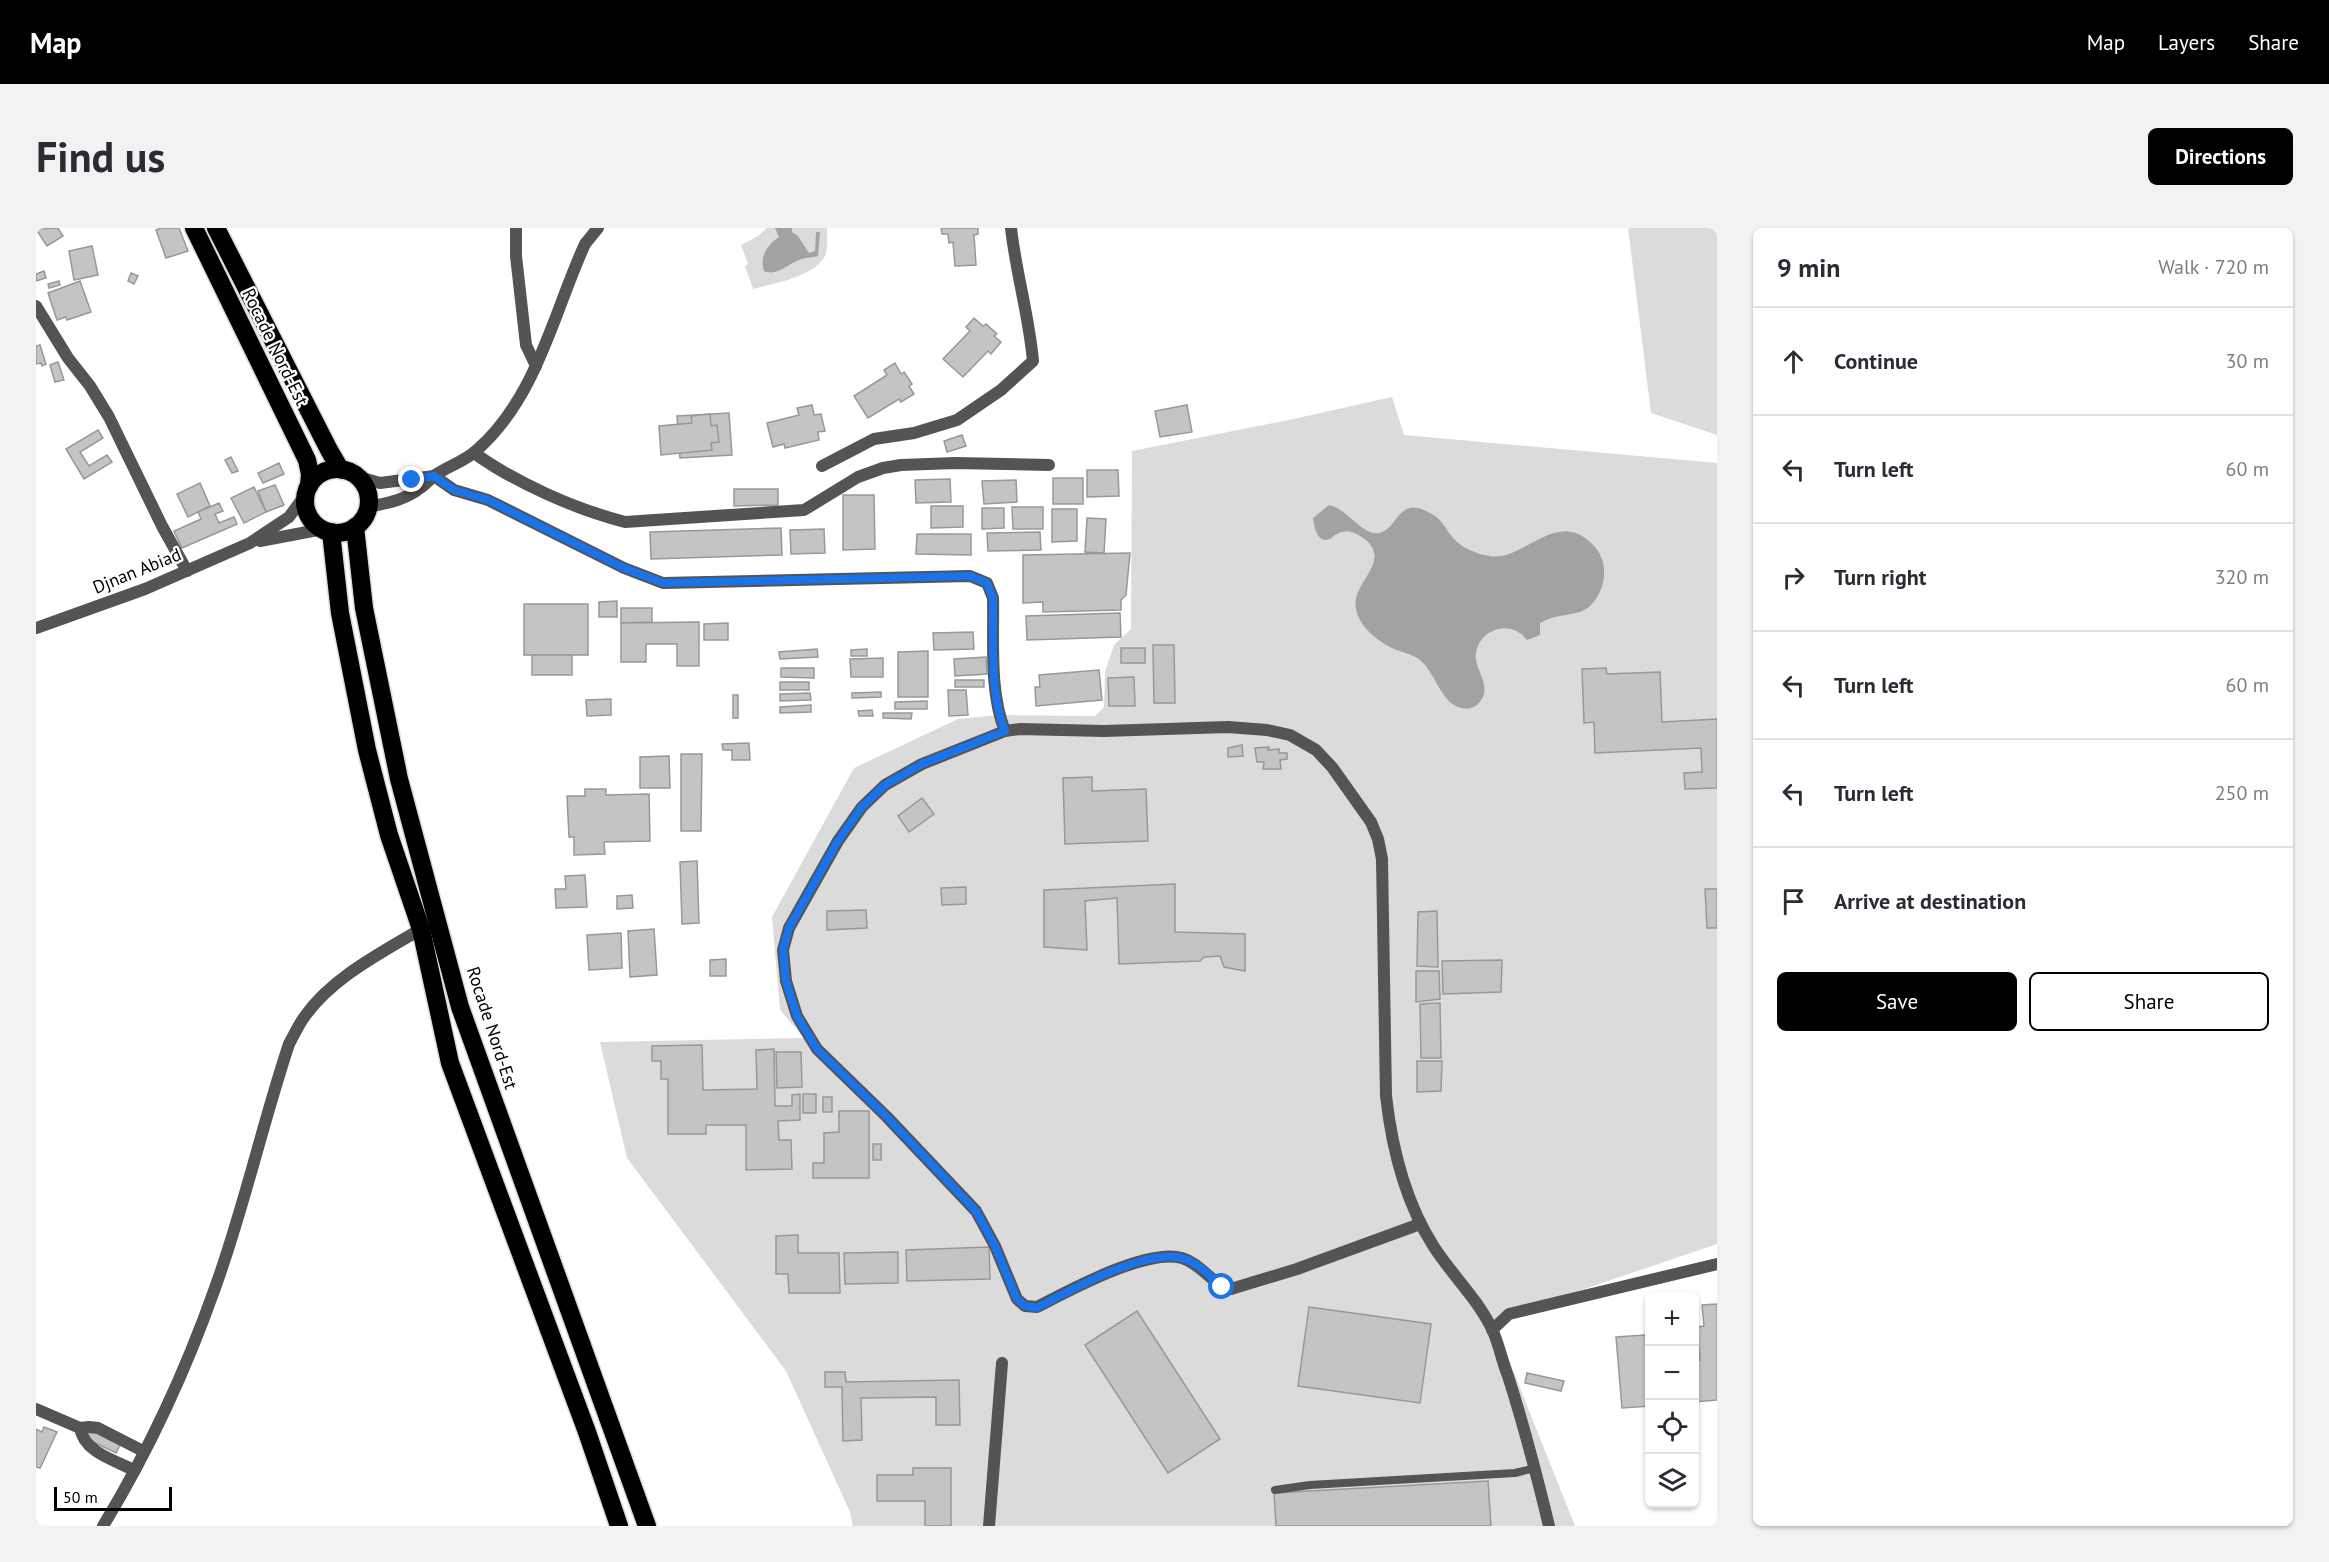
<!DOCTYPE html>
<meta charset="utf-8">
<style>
:root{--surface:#fff;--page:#f2f2f3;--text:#2b2b33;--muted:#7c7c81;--line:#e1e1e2;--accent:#000}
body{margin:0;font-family:"PT Sans",sans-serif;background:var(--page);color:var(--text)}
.controls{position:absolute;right:18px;bottom:18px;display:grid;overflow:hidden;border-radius:9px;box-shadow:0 2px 4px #0004}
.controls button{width:54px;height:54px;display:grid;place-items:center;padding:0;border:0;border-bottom:2px solid var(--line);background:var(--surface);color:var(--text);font:30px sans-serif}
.scale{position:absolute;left:18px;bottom:15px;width:118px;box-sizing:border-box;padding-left:6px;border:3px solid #000;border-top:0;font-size:16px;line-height:21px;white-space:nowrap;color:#000;-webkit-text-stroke:4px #fff;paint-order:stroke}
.stop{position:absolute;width:18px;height:18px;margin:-14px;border:4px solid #1a73e8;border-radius:50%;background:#fff}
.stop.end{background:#1a73e8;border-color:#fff;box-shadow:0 2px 6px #0008}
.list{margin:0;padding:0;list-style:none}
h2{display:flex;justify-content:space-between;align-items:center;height:78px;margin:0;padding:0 24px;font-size:26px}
h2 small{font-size:20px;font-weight:400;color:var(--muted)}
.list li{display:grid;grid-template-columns:39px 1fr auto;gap:18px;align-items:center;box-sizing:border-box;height:108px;padding:0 24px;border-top:2px solid var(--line)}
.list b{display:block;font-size:22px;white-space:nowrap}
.list em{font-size:20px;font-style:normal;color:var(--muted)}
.actions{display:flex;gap:12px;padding:18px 24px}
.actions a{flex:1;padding:14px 0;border:2px solid var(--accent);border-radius:9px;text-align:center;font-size:21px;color:var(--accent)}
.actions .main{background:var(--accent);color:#fff}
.icon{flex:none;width:33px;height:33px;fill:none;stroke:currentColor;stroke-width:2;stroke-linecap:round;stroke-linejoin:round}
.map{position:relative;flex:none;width:1681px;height:1298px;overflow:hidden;border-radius:9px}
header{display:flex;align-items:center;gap:36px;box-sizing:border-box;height:84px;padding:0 30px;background:var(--accent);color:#fff}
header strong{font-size:28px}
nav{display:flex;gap:33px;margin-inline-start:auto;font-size:21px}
.intro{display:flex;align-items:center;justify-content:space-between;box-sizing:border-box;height:144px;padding:0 36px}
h1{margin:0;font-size:42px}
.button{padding:15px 27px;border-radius:9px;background:var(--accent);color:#fff;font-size:21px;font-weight:700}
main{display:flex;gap:36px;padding:0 36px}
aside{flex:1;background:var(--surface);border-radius:9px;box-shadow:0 2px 4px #0004}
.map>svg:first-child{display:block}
.green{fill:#dbdbdb}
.water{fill:#a2a2a2}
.building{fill:#c4c4c4;stroke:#989898;stroke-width:1.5}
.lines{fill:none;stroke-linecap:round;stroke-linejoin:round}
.highway-casing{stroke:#dbdbdb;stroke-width:21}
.lane{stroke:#545454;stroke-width:8}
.street{stroke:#545454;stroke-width:12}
.highway{stroke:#000;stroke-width:18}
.route{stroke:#1a73e8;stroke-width:8}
.labels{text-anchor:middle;stroke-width:4.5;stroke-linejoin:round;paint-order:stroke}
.street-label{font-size:18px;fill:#000;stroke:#fff}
</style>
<header>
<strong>Map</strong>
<nav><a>Map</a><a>Layers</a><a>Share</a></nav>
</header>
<div class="intro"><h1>Find us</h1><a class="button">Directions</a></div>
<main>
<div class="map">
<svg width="1681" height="1298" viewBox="0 0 1681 1298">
<rect width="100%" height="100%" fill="#fff"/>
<g class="green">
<path d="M 731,0 L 791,0 C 791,8 792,21 789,28 C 779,48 737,56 717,61 L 709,38 L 712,36 L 705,17 L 722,8 Z"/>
<path d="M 1592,0 L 1681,0 L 1681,207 L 1615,185 Z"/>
<path d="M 1356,169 L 1368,207 L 1681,235 L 1681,1016 L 1457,1092 L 1539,1298 L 817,1298 L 814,1284 L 750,1143 L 591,930 L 564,814 L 768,810 L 744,782 L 736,689 L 818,540 L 922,491 L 963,487 L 1059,488 L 1068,479 L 1069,444 L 1078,417 L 1095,401 L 1096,223 L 1253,192 Z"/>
</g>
<g class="water">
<path d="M 739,0 L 756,0 L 756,4 L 762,8 L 773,25 L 779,23 L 780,4 L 784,4 L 782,28 C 776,30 772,29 766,31 C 753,34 742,49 728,43 C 723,29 732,16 743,9 Z"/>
<path d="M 1293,277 C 1312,281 1326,308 1343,305 C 1362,301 1361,271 1388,282 C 1409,291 1407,300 1420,313 C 1428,321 1442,326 1453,328 C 1486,335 1520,280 1555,315 C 1563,322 1568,332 1568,343 C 1569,359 1559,379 1544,384 C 1529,388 1518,387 1504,395 L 1504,407 L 1491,412 C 1476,391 1444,400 1440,425 C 1437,442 1459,459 1442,476 C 1438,480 1431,482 1425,480 C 1405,475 1400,446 1385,433 C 1376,425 1366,425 1356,420 C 1341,413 1323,398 1320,381 C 1315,356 1352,337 1333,315 C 1325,307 1312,299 1301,306 C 1298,307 1296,310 1294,311 C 1281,316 1278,298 1277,290 Z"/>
</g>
<g class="building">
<path d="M 22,0 L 27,8 L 11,18 L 0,1 Z"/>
<path d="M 125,0 L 143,0 L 152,23 L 130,30 L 120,2 Z"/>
<path d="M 905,0 L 942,0 L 942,6 L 938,7 L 940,37 L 919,38 L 917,14 L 913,15 L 912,6 L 906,6 Z"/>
<path d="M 56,18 L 62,47 L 38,52 L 33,23 Z"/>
<path d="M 8,43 L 10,50 L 0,53 L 0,46 Z"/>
<path d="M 95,45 L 102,48 L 98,56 L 92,53 Z"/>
<path d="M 23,53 L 24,57 L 13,60 L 12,56 Z"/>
<path d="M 44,53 L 55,84 L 31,92 L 30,89 L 21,92 L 12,65 Z"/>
<path d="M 938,90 L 947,98 L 950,96 L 961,106 L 958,108 L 965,114 L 955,126 L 952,123 L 927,149 L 907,131 L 934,103 L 930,99 Z"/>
<path d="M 4,117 L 10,136 L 6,138 L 5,135 L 0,136 L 0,118 Z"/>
<path d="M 22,134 L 28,152 L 19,154 L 14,137 Z"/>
<path d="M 859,135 L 865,146 L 868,144 L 876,156 L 873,158 L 878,166 L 865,174 L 863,171 L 832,190 L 818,168 L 851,147 L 848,142 Z"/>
<path d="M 776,177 L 778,187 L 785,186 L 789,203 L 782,204 L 783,212 L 749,220 L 748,216 L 737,219 L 731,195 L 763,187 L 761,180 Z"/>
<path d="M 1151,177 L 1156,204 L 1124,209 L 1119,183 Z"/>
<path d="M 693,185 L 696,227 L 644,230 L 641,188 Z"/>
<path d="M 674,186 L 675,198 L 681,197 L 683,214 L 675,215 L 676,222 L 625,227 L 623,198 L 656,195 L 655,188 Z"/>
<path d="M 62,202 L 67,210 L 44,224 L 53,238 L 71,227 L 76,234 L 48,251 L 30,221 Z"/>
<path d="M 926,207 L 930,218 L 911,224 L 908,213 Z"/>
<path d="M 195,229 L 202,243 L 196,245 L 189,232 Z"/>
<path d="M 243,235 L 248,246 L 227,255 L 222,245 Z"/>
<path d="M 1051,242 L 1082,242 L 1083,268 L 1051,269 Z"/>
<rect x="1017" y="250" width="30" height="26"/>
<path d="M 914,251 L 915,274 L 880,275 L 879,252 Z"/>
<path d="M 980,252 L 981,274 L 948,276 L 946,253 Z"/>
<path d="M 164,255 L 174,278 L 152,289 L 141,266 Z"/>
<path d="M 239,257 L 248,277 L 230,284 L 222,263 Z"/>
<path d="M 218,259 L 230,284 L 208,295 L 195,270 Z"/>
<path d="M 698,261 L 742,261 L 742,277 L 698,278 Z"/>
<path d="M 807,267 L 838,267 L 839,321 L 807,322 Z"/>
<path d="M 183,275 L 187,283 L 179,286 L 183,295 L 198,289 L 201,296 L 146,320 L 138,303 L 165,291 L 162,284 Z"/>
<path d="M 895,278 L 927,278 L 927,299 L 895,300 Z"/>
<path d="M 976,279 L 1007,279 L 1007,301 L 977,301 Z"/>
<path d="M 946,280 L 968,280 L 968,300 L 946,301 Z"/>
<path d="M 1016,281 L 1041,281 L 1041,313 L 1016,314 Z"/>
<path d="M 1051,290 L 1070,291 L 1068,325 L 1049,324 Z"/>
<path d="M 745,300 L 746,327 L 615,331 L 614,304 Z"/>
<path d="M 788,301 L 789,325 L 755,326 L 754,302 Z"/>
<path d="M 1004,304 L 1005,322 L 952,323 L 951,305 Z"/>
<path d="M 881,306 L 935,306 L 935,327 L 880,326 Z"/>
<path d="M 1094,325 L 1090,367 L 1085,372 L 1085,382 L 1007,384 L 1007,374 L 987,375 L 987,327 Z"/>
<path d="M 581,373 L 581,389 L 563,389 L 563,374 Z"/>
<rect x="488" y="376" width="64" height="51"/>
<path d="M 585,380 L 616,380 L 616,394 L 585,395 Z"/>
<path d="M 1084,385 L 1085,409 L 991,412 L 990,388 Z"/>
<path d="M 663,394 L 663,438 L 641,438 L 641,416 L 610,416 L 610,434 L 585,434 L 585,395 Z"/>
<path d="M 692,395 L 692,412 L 668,412 L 668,396 Z"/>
<path d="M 937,404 L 938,421 L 898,422 L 897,405 Z"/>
<path d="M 1117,417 L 1138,417 L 1139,475 L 1118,475 Z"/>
<rect x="1085" y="420" width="24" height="15"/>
<path d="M 781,421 L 782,429 L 744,431 L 743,424 Z"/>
<path d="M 831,421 L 831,428 L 815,428 L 815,422 Z"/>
<path d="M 892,423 L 892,469 L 862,469 L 862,424 Z"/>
<rect x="496" y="427" width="40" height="20"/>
<path d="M 950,429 L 951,446 L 919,448 L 918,431 Z"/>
<path d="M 847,430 L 847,449 L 815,449 L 814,431 Z"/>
<path d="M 745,440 L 778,440 L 778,450 L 745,449 Z"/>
<path d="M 1570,440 L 1571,446 L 1624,444 L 1626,494 L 1681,491 L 1681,560 L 1649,561 L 1648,545 L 1666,544 L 1665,520 L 1559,525 L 1558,494 L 1548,495 L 1546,441 Z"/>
<path d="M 1063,442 L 1066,472 L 1000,478 L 999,459 L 1004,459 L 1003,447 Z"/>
<path d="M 1098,449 L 1099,478 L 1073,478 L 1072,450 Z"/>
<rect x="919" y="452" width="29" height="7"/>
<rect x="744" y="454" width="29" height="8"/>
<path d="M 912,462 L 930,462 L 932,487 L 913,488 Z"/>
<path d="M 845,464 L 845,469 L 816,470 L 816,465 Z"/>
<path d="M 774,465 L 775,472 L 744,473 L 744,466 Z"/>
<rect x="697" y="467" width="5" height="23"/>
<path d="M 575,471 L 575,487 L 551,488 L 550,472 Z"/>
<path d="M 891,473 L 891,481 L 859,481 L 859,474 Z"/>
<path d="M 775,477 L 775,484 L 744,485 L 744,479 Z"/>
<path d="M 836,482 L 837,488 L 823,488 L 822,483 Z"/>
<path d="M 847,485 L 876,485 L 875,491 L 847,490 Z"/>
<path d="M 713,515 L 714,532 L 696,532 L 696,522 L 687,522 L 686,516 Z"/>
<path d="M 1206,517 L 1207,528 L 1192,529 L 1192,520 Z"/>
<path d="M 1233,519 L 1232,522 L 1243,521 L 1243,525 L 1251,525 L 1251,531 L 1244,532 L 1245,541 L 1227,541 L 1228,534 L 1221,534 L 1219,520 Z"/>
<path d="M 645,526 L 666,526 L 665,603 L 645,603 Z"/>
<path d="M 633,528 L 634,560 L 604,560 L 604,529 Z"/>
<path d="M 1056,549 L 1056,563 L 1110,561 L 1112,613 L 1029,616 L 1027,550 Z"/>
<path d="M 549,561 L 570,561 L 570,567 L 613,566 L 614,613 L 568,614 L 569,626 L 538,627 L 538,609 L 533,609 L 531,568 L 549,568 Z"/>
<path d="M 886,570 L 898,586 L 873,604 L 862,588 Z"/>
<path d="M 661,633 L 663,695 L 646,696 L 644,634 Z"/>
<path d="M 549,647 L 551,679 L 520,680 L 519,661 L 530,661 L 529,648 Z"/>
<path d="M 1139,656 L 1139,704 L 1209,706 L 1209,743 L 1188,739 L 1184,728 L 1168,729 L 1164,733 L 1083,736 L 1081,670 L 1049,673 L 1051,722 L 1008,719 L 1008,662 Z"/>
<path d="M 930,659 L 930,676 L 906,677 L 905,660 Z"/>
<path d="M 1669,661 L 1681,661 L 1681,700 L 1671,700 Z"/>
<path d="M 596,667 L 597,680 L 581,681 L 581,668 Z"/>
<path d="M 830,682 L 831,700 L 791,702 L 791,683 Z"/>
<path d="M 1401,683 L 1402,739 L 1381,738 L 1382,684 Z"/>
<path d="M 618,701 L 621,747 L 594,749 L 592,703 Z"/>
<path d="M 585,705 L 586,740 L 553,742 L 551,707 Z"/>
<path d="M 690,731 L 690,748 L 674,748 L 674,732 Z"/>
<path d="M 1466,732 L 1465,764 L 1407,766 L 1406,733 Z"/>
<path d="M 1380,743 L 1403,743 L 1404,771 L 1380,774 Z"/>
<path d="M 1404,775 L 1405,830 L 1385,830 L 1384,776 Z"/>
<path d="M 666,817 L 667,862 L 721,861 L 720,822 L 738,821 L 739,878 L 756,878 L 756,867 L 764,866 L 764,892 L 742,893 L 743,912 L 755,912 L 756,941 L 710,942 L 710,897 L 670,897 L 670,906 L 632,906 L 632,851 L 625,851 L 625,833 L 616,833 L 616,818 Z"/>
<path d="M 740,824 L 765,824 L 766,859 L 741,860 Z"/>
<path d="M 1381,833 L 1406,833 L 1405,863 L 1381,864 Z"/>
<rect x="767" y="866" width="13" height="19"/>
<rect x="787" y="869" width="9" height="15"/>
<path d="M 803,883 L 833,883 L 833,950 L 777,950 L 777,935 L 788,935 L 788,905 L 803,904 Z"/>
<rect x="837" y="916" width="8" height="16"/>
<path d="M 762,1007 L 762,1025 L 803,1025 L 804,1065 L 753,1065 L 752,1046 L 740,1046 L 740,1008 Z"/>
<path d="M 953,1019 L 954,1051 L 871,1053 L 870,1022 Z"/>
<path d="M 862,1024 L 862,1055 L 809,1056 L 808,1025 Z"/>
<path d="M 1681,1076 L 1681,1172 L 1658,1174 L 1658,1133 L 1664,1132 L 1661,1099 L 1668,1098 L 1666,1077 Z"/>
<path d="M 1273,1079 L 1395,1096 L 1384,1175 L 1262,1158 Z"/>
<path d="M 1101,1083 L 1184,1211 L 1132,1245 L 1049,1117 Z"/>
<path d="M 1609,1107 L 1611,1137 L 1614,1137 L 1614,1178 L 1586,1180 L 1580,1109 Z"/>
<path d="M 789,1144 L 809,1144 L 810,1154 L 923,1152 L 924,1197 L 900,1197 L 900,1169 L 825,1170 L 826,1212 L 807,1213 L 806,1159 L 789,1159 Z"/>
<path d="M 1491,1145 L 1528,1153 L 1525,1163 L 1489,1155 Z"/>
<path d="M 8,1199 L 21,1204 L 4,1240 L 0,1239 L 0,1201 L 6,1204 Z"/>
<path d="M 54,1200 L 85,1215 L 80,1225 L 49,1210 Z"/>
<path d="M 877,1240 L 915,1240 L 915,1298 L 889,1298 L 889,1273 L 841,1273 L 841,1247 L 877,1247 Z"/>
<path d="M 1452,1253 L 1455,1298 L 1240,1298 L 1238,1265 Z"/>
</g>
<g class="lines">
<defs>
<g id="highway">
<path d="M 158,0 L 271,232 L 274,246 L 273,258"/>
<path d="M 180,0 L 293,222 L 304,241 L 308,242"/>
<circle cx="301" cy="273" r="32"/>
<path d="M 319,299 L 328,380 L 363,551 L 424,779 L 611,1298"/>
<path d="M 295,304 L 304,385 L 331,522 L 353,607 L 385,701 L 414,835 L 551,1204 L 583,1298"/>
</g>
</defs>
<use href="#highway" class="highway-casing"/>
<path class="lane" d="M 1239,1262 L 1274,1257 L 1479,1245 L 1499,1240"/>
<g class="street">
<path d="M 480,0 L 480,28 L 490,117 L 500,138"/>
<path d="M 0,78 L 32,130 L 54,158 L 73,189 L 126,298 L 151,343"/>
<path d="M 438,225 C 480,255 539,281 589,294 L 768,282 L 822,249 L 847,240 L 865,237 L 919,235 L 1013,237"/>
<path d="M 786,238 L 838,211 L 878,205 L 921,192 L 965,162 L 997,133 C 993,88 980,45 975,0"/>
<path d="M 323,249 L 344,255 L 398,248 L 418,262 L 452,272 L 588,340 L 627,355 L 934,348 L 951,355 L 957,370 C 958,411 953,464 969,503"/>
<path d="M 333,279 C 350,275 370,272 384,260 C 389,257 393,252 398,248 C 412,238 428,234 441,222 C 501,169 517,86 549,16 L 562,0"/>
<path d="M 224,313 L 287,301"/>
<path d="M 0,400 L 109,361 L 214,315 L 253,289 L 270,266"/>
<path d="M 1384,996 L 1261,1041 L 1195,1061 C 1176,1057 1166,1036 1146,1030 C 1111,1020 1034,1062 1001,1079 L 989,1078 L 981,1071 L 959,1018 L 940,983 L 850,888 L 781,821 L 761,788 L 750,753 L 747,722 L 753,700 L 802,613 L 826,579 L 849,557 L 886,536 L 969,503 L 984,501 L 1068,503 L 1192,499 L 1231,502 L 1254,507 L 1280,522 L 1296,539 L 1335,594 L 1342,611 L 1346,631 L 1350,868 C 1356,921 1369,974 1398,1019 C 1416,1047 1441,1070 1456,1101 C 1463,1116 1466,1133 1472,1148 C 1488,1198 1501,1248 1513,1298"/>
<path d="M 1456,1102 L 1473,1086 L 1681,1036"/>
<path d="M 0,1181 L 44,1200 L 53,1199 L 62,1200 L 107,1223"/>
<path d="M 44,1200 C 48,1224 78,1232 98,1242"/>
<path d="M 67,1298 C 112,1224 150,1142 179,1060 C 208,980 226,897 253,816 C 258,807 263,796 269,788 C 297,749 345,725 385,701"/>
<path d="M 953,1298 L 966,1135"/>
</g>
<use href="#highway" class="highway"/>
</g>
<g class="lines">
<path class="route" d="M 376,252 L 398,248 L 418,262 L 452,272 L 588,340 L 627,355 L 934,348 L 951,355 L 957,370 C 958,411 953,464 969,503 L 886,536 L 849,557 L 826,579 L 802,613 L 753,700 L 747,722 L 750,753 L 761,788 L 781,821 L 850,888 L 940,983 L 959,1018 L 981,1071 L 989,1078 L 1001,1080 C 1034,1062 1109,1021 1145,1030 C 1162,1034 1173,1047 1186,1059"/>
</g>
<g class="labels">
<g class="street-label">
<text transform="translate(239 119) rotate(64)" y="6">Rocade Nord-Est</text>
<text transform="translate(101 343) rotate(-22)" y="6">Djnan Abiad</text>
<text transform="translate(456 800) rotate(72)" y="6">Rocade Nord-Est</text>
</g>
</g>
</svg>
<div class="controls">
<button>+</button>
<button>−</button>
<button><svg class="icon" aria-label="locate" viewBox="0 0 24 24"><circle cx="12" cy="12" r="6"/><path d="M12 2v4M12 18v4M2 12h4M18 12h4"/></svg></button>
<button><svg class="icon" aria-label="layers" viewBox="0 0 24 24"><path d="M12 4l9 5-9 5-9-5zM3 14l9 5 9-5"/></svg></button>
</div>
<div class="scale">50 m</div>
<div class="stop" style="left:1186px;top:1059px"></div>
<div class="stop end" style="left:376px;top:252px"></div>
</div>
<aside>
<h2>9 min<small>Walk · 720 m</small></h2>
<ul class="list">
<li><svg class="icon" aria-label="ahead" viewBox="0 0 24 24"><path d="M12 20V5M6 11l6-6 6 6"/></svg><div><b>Continue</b></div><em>30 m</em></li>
<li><svg class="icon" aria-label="left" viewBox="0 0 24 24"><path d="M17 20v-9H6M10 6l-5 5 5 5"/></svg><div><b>Turn left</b></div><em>60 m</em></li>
<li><svg class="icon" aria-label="right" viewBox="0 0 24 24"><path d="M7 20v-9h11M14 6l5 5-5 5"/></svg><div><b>Turn right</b></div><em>320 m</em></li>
<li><svg class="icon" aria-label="left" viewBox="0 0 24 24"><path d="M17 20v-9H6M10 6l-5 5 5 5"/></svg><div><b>Turn left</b></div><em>60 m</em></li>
<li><svg class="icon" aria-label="left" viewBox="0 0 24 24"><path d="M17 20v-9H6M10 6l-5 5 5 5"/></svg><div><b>Turn left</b></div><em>250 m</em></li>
<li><svg class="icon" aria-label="arrive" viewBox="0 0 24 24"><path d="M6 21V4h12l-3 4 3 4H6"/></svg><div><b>Arrive at destination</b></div></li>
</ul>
<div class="actions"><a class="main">Save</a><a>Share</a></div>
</aside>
</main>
